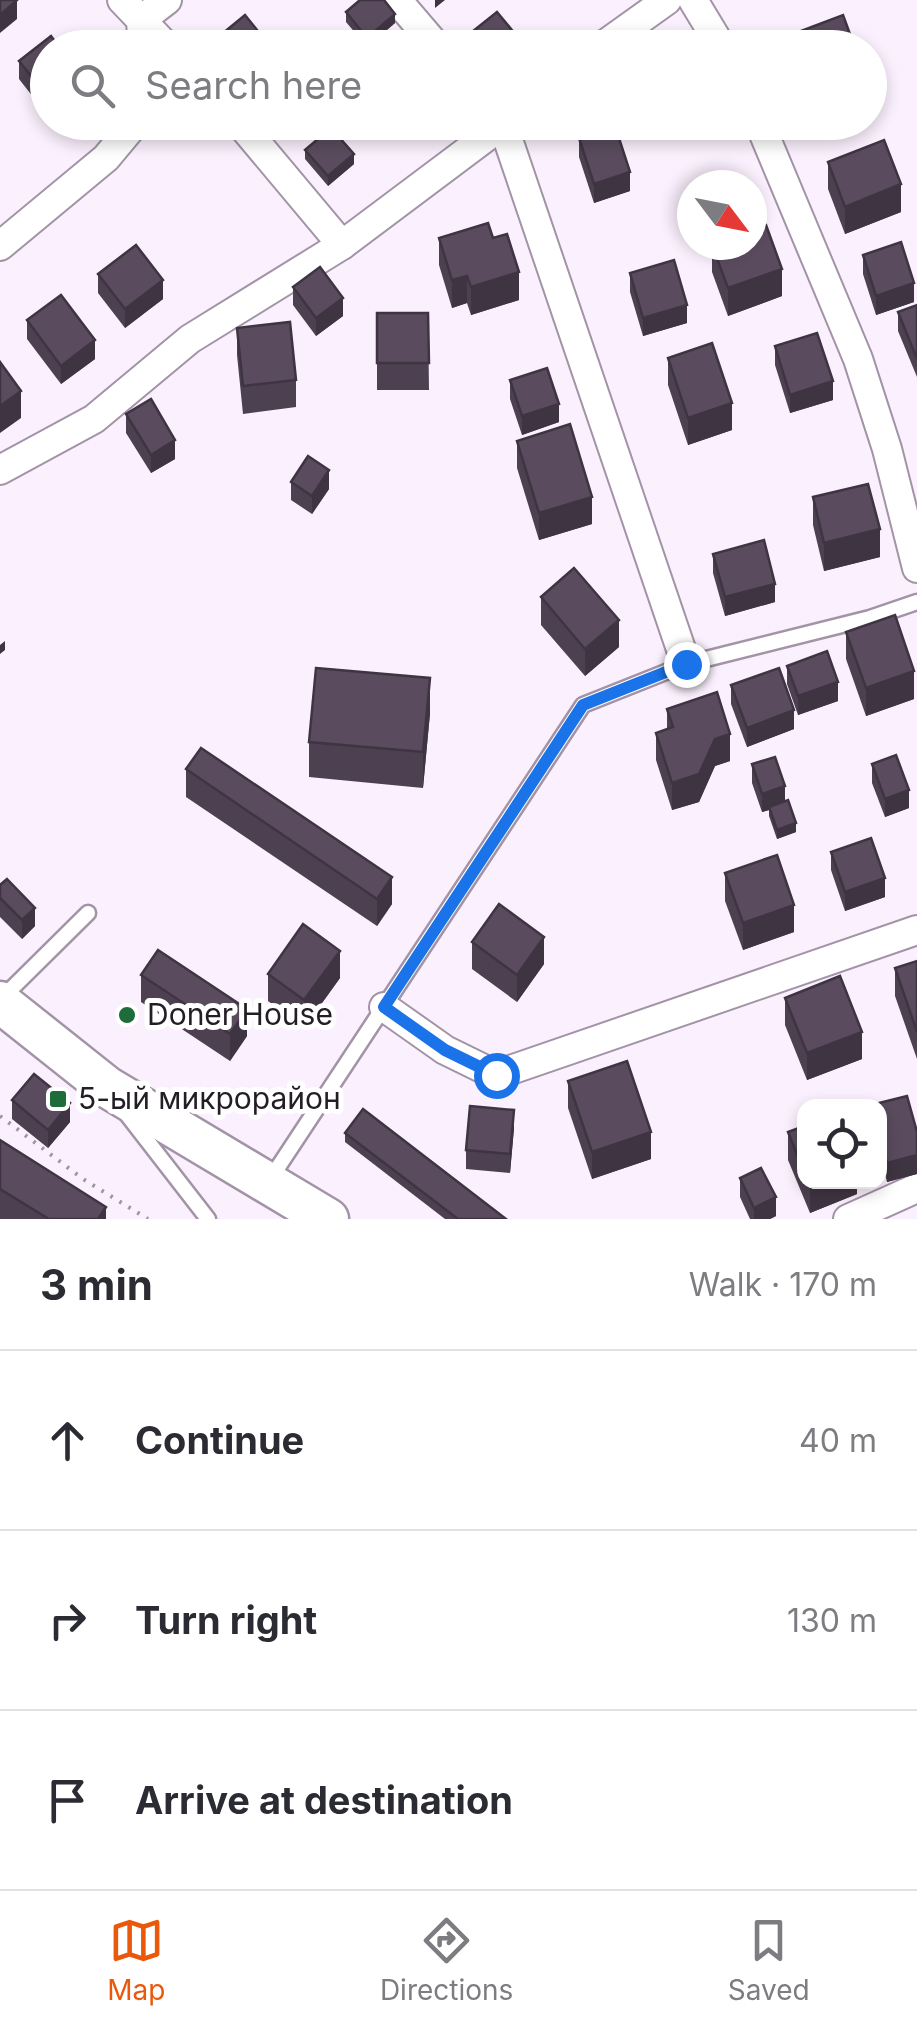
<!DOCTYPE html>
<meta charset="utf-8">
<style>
:root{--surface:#fff;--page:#f7f7f7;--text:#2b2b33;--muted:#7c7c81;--line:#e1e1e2;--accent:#ea580c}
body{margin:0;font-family:Inter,sans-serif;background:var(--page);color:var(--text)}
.controls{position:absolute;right:30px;bottom:30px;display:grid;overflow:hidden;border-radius:20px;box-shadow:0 5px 15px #0003}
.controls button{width:90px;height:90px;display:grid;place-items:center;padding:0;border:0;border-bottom:2px solid var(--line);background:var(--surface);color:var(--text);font:50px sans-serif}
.compass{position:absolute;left:677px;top:170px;width:90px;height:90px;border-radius:50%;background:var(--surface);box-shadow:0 5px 15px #0003;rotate:122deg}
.stop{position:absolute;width:30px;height:30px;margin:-22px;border:8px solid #1a73e8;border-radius:50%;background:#fff}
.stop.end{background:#1a73e8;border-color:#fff;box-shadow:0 2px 10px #0008}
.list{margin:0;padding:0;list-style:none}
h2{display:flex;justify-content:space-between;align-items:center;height:130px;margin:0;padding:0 40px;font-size:42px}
h2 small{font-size:32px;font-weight:400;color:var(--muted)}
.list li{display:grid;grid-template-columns:65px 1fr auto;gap:30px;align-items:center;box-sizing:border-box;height:180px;padding:0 40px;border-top:2px solid var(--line)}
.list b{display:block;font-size:38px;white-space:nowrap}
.list em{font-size:32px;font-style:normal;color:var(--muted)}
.icon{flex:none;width:55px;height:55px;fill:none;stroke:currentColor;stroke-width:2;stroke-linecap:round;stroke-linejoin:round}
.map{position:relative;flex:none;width:917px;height:1219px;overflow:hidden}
.search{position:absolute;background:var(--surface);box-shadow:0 5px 15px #0003;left:30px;right:30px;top:30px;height:110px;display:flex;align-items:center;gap:25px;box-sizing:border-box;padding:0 35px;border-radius:55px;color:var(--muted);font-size:38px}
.sheet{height:670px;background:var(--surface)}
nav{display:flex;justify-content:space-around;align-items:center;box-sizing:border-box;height:140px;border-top:2px solid var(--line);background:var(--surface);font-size:28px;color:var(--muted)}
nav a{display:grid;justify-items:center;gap:5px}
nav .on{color:var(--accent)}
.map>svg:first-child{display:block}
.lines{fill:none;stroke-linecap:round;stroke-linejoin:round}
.lane-casing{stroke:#a393a7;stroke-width:19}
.street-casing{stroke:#a393a7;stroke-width:32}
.secondary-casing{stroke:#a393a7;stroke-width:45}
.path{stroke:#9e96a1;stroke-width:4;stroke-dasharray:2.5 8;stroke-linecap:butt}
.lane{stroke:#fff;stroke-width:14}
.street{stroke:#fff;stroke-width:28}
.secondary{stroke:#fff;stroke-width:40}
.wall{fill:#4d4151}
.shaded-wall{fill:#3f3542}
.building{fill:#5a4c5e;stroke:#3f3542;stroke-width:2.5}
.route{stroke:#1a73e8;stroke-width:12}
.poi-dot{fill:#1f6c3b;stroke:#fff;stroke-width:4}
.labels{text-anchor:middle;stroke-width:10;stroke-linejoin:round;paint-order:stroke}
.poi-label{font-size:30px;fill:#231d25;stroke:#fff;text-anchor:start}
</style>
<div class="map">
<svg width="917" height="1219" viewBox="0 0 917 1219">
<rect width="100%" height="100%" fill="#fbf1fe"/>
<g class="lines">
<defs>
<g id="lane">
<path d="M 0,1000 L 88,913"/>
<path d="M 125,1112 L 208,1219"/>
<path d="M 269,1181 L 583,705 L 686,664 L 870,618 L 917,602"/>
</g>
<g id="street">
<path d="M 122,0 L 168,48"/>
<path d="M 397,0 L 438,48"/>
<path d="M 693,0 L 722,48"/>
<path d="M 142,36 L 141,20 L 167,0"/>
<path d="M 600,48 L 667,0"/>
<path d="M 239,122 L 342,245"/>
<path d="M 502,122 L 686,664"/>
<path d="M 759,122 L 858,359 L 887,449 L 917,568"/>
<path d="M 0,246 L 106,158 L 136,122"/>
<path d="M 0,470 L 94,419 L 190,339 L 342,245 L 506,122"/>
<path d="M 384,1007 L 445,1050 L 496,1075 L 917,930"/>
<path d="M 848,1219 L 917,1188"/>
</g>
<path id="secondary" d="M 0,1002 L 107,1087 L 328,1219"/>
</defs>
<use href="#lane" class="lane-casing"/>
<use href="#street" class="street-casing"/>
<use href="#secondary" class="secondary-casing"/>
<path class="path" d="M 0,1116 L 83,1179 L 148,1219"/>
<use href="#lane" class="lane"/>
<use href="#street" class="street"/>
<use href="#secondary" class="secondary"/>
</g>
<g class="wall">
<path d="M 346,12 L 395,23 L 367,47 L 346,22 Z"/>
<path d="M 472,32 L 516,45 L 513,48 L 477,48 L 472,41 Z"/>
<path d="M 222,34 L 266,48 L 225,48 L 222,43 Z"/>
<path d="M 48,48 L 48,107 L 44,111 L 19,79 L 19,61 Z"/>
<path d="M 579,138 L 630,191 L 594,203 L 579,157 Z"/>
<path d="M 305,150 L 354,164 L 328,186 L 305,159 Z"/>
<path d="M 828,162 L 901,212 L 845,234 L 828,189 Z"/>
<path d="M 439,238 L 493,238 L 519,300 L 471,315 L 467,303 L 452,308 L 439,265 Z"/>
<path d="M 712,245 L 782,296 L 728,316 L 712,272 Z"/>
<path d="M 863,255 L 914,302 L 876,315 L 863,274 Z"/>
<path d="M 630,273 L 687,323 L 643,336 L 630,292 Z"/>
<path d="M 98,274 L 163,299 L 125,328 L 98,293 Z"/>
<path d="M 293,287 L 343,316 L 316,336 L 293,305 Z"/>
<path d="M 917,305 L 917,377 L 898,331 L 898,312 Z"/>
<path d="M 377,313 L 428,313 L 429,390 L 377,390 Z"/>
<path d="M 27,320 L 95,359 L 61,384 L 27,339 Z"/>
<path d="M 237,328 L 296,380 L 296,407 L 243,414 L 237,355 Z"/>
<path d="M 775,346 L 833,400 L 790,413 L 775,365 Z"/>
<path d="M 668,358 L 732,430 L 688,445 L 668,385 Z"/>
<path d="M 510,380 L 559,422 L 522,435 L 510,399 Z"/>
<path d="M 126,414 L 175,459 L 151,473 L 126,433 Z"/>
<path d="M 517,441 L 592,524 L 539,540 L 517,468 Z"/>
<path d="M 291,482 L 329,489 L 312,514 L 291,500 Z"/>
<path d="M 813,497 L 880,557 L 824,571 L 813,525 Z"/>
<path d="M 713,554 L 775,602 L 725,616 L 713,573 Z"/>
<path d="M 541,597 L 619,647 L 585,676 L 541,625 Z"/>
<path d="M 846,632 L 914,699 L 866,716 L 846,659 Z"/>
<path d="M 787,666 L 838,701 L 798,715 L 787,684 Z"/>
<path d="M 731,685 L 794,729 L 747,747 L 731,704 Z"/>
<path d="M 667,709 L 730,761 L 715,766 L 699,802 L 672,810 L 656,760 L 656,733 L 667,729 Z"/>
<path d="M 430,713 L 423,788 L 309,777 L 309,742 Z"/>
<path d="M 752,764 L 785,801 L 796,832 L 777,839 L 769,816 L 769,810 L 762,812 L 752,783 Z"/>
<path d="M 872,764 L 909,808 L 885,817 L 872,783 Z"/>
<path d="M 186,769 L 392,904 L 377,926 L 186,797 Z"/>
<path d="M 831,852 L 885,897 L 845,911 L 831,870 Z"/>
<path d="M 725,873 L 794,932 L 743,950 L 725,901 Z"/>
<path d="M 0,885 L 35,926 L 22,939 L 0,917 Z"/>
<path d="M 472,942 L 544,964 L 517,1002 L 472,969 Z"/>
<path d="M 917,961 L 917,1059 L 895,996 L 895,968 Z"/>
<path d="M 268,974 L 340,978 L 304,1028 L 268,1001 Z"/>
<path d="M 141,975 L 247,1036 L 230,1061 L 141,1002 Z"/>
<path d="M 785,998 L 862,1059 L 807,1080 L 785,1025 Z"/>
<path d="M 568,1081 L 651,1159 L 592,1179 L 568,1108 Z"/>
<path d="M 12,1100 L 70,1122 L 48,1148 L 12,1119 Z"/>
<path d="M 880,1106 L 917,1132 L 917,1174 L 887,1182 L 880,1155 Z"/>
<path d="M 804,1126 L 804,1182 L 857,1182 L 857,1194 L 810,1213 L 788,1160 L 788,1132 Z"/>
<path d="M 514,1128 L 510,1173 L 466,1169 L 466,1150 Z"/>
<path d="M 345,1133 L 506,1219 L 445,1219 L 345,1142 Z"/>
<path d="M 0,1140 L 106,1219 L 0,1219 Z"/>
<path d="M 740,1178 L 776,1216 L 770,1219 L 750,1219 L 740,1197 Z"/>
</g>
<g class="shaded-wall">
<path d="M 17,0 L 17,19 L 0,33 L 0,15 Z"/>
<path d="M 435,0 L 445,0 L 435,8 Z"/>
<path d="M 395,14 L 395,23 L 367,47 L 367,38 Z"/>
<path d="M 516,35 L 516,45 L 513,48 L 501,48 Z"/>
<path d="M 48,89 L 48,107 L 44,111 L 44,92 Z"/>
<path d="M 280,122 L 290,122 L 280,131 Z"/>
<path d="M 354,154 L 354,164 L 328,186 L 328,176 Z"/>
<path d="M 630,172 L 630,191 L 594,203 L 594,184 Z"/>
<path d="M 901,184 L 901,212 L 845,234 L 845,207 Z"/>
<path d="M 782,269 L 782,296 L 728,316 L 728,288 Z"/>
<path d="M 519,272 L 519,300 L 471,315 L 471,287 Z"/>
<path d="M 467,276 L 467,303 L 452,308 L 452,280 Z"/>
<path d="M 163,280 L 163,299 L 125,328 L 125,309 Z"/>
<path d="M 914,283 L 914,302 L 876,315 L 876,296 Z"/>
<path d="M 343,298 L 343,316 L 316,336 L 316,318 Z"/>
<path d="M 687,305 L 687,323 L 643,336 L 643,318 Z"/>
<path d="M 95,340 L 95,359 L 61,384 L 61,366 Z"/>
<path d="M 833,381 L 833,400 L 790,413 L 790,395 Z"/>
<path d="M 21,391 L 21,418 L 0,433 L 0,406 Z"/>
<path d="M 732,403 L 732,430 L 688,445 L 688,418 Z"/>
<path d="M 559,404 L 559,422 L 522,435 L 522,416 Z"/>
<path d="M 175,440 L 175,459 L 151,473 L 151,455 Z"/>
<path d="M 329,470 L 329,489 L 312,514 L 312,496 Z"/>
<path d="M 592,497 L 592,524 L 539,540 L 539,513 Z"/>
<path d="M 880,529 L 880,557 L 824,571 L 824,543 Z"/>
<path d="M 775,584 L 775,602 L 725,616 L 725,597 Z"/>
<path d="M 619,620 L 619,647 L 585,676 L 585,649 Z"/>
<path d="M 5,641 L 5,650 L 0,654 L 0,645 Z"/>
<path d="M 914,671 L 914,699 L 866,716 L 866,688 Z"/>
<path d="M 430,678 L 430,713 L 423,788 L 423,752 Z"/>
<path d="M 838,682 L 838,701 L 798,715 L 798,696 Z"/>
<path d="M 794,710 L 794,729 L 747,747 L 747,728 Z"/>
<path d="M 730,734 L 730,761 L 715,766 L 699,802 L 672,810 L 672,783 L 715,739 Z"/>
<path d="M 785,786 L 785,805 L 769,807 L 769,810 L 762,812 L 762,794 Z"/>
<path d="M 909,790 L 909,808 L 885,817 L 885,799 Z"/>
<path d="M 796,823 L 796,832 L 777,839 L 777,830 Z"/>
<path d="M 392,877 L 392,904 L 377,926 L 377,899 Z"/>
<path d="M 885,878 L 885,897 L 845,911 L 845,892 Z"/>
<path d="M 794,905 L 794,932 L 743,950 L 743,923 Z"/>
<path d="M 35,908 L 35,926 L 22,939 L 22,920 Z"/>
<path d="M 544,937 L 544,964 L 517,1002 L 517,975 Z"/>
<path d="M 340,951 L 340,978 L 304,1028 L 304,1000 Z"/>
<path d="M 247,1009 L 247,1036 L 230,1061 L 230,1034 Z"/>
<path d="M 862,1032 L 862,1059 L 807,1080 L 807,1053 Z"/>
<path d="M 70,1103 L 70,1122 L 48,1148 L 48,1130 Z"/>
<path d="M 514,1110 L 514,1128 L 510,1173 L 510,1154 Z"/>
<path d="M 651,1132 L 651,1159 L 592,1179 L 592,1152 Z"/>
<path d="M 917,1155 L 917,1174 L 887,1182 L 887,1163 Z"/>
<path d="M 821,1182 L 857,1182 L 857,1194 L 810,1213 L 810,1186 Z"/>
<path d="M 776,1197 L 776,1216 L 770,1219 L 754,1219 L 754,1208 Z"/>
<path d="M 106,1207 L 106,1219 L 98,1219 Z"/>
</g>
<g class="building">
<path d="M 0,0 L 17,0 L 0,15 Z"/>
<path d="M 360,0 L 384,0 L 395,14 L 367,38 L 346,12 Z"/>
<path d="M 497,12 L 516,35 L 501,48 L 485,48 L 472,32 Z"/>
<path d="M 245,15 L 266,41 L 258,48 L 233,48 L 222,34 Z"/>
<path d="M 843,15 L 855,48 L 798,48 L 793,34 Z"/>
<path d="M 51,36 L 60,48 L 48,48 L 48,89 L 44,92 L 19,61 Z"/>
<path d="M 419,40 L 424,48 L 408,48 Z"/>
<path d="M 615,126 L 630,172 L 594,184 L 579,138 Z"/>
<path d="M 331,128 L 354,154 L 328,176 L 305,150 Z"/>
<path d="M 884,140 L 901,184 L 845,207 L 828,162 Z"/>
<path d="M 488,223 L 493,238 L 507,234 L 519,272 L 471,287 L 467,276 L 452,280 L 439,238 Z"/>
<path d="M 766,225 L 782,269 L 728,288 L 712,245 L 752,245 L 752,230 Z"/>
<path d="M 901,242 L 914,283 L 876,296 L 863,255 Z"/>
<path d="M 136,245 L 163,280 L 125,309 L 98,274 Z"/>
<path d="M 674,260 L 687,305 L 643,318 L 630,273 Z"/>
<path d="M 320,267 L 343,298 L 316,318 L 293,287 Z"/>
<path d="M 61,295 L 95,340 L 61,366 L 27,320 Z"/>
<path d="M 917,305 L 917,359 L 898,312 Z"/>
<path d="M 377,313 L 428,313 L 429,363 L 377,363 Z"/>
<path d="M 290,322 L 296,380 L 243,386 L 237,328 Z"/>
<path d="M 817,333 L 833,381 L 790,395 L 775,346 Z"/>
<path d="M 712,343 L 732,403 L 688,418 L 668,358 Z"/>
<path d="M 0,362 L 21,391 L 0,406 Z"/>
<path d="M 547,368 L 559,404 L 522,416 L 510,380 Z"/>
<path d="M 151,399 L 175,440 L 151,455 L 126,414 Z"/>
<path d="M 570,424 L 592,497 L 539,513 L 517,441 Z"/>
<path d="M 308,456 L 329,470 L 312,496 L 291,482 Z"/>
<path d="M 868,484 L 880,529 L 824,543 L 813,497 Z"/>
<path d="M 764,540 L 775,584 L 725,597 L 713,554 Z"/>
<path d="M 574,568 L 619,620 L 585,649 L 541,597 Z"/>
<path d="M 895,615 L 914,671 L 866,688 L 846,632 Z"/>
<path d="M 827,651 L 838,682 L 798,696 L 787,666 Z"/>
<path d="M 316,668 L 430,678 L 423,752 L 309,742 Z"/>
<path d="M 779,668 L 794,710 L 747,728 L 731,685 Z"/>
<path d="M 717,692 L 730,734 L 715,739 L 699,774 L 672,783 L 656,733 L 673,727 L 667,709 Z"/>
<path d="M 201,748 L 392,877 L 377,899 L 186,769 Z"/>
<path d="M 896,755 L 909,790 L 885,799 L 872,764 Z"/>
<path d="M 775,757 L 785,786 L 762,794 L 752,764 Z"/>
<path d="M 788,800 L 796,823 L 777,830 L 769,807 Z"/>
<path d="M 871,838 L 885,878 L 845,892 L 831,852 Z"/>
<path d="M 777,855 L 794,905 L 743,923 L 725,873 Z"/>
<path d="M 7,879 L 35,908 L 22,920 L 0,898 L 0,885 Z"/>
<path d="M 499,904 L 544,937 L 517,975 L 472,942 Z"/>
<path d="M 303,924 L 340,951 L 304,1000 L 268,974 Z"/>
<path d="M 158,950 L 247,1009 L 230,1034 L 141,975 Z"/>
<path d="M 917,961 L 917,1032 L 895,968 Z"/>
<path d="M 840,976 L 862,1032 L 807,1053 L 785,998 Z"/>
<path d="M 627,1061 L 651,1132 L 592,1152 L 568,1081 Z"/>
<path d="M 34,1074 L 70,1103 L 48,1130 L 12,1100 Z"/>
<path d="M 907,1096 L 917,1132 L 917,1155 L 887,1163 L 880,1136 L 880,1106 L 871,1105 Z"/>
<path d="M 470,1106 L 514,1110 L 510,1154 L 466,1150 Z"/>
<path d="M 363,1109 L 506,1219 L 458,1219 L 345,1133 Z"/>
<path d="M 804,1126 L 804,1172 L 788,1132 Z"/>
<path d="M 0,1140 L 106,1207 L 98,1219 L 49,1219 L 0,1189 Z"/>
<path d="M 761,1168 L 776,1197 L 754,1208 L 740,1178 Z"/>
</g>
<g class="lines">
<path class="route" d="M 496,1075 L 445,1050 L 384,1007 L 583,705 L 686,664"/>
</g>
<g class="poi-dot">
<circle cx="127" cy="1015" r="10"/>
<rect x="48" y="1089" width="20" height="20" rx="5"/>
</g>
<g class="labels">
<g class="poi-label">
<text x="147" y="1025">Doner House</text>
<text x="78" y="1109">5-ый микрорайон</text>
</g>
</g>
</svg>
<div class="controls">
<button><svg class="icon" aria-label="locate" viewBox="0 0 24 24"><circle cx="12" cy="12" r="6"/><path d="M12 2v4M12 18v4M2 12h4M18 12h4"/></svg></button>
</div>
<svg class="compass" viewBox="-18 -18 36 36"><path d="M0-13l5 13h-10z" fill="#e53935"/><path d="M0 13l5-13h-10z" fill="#7c7c81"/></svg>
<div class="stop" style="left:496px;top:1075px"></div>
<div class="stop end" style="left:686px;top:664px"></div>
<div class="search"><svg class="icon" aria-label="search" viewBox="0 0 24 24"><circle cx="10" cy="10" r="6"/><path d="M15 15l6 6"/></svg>Search here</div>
</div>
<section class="sheet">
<h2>3 min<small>Walk · 170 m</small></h2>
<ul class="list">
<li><svg class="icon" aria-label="ahead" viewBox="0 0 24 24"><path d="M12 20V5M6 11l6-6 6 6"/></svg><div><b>Continue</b></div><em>40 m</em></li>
<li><svg class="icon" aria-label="right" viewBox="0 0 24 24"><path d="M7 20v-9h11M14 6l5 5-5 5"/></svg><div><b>Turn right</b></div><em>130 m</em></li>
<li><svg class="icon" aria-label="arrive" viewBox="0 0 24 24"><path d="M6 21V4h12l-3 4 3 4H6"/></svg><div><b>Arrive at destination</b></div></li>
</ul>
</section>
<nav>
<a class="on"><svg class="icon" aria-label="map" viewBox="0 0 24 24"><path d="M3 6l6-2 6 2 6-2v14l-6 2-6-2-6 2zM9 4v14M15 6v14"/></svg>Map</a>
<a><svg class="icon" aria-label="directions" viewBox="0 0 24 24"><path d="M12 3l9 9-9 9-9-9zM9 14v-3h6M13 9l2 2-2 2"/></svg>Directions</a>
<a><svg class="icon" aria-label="saved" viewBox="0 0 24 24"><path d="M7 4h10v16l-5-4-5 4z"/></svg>Saved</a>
</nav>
